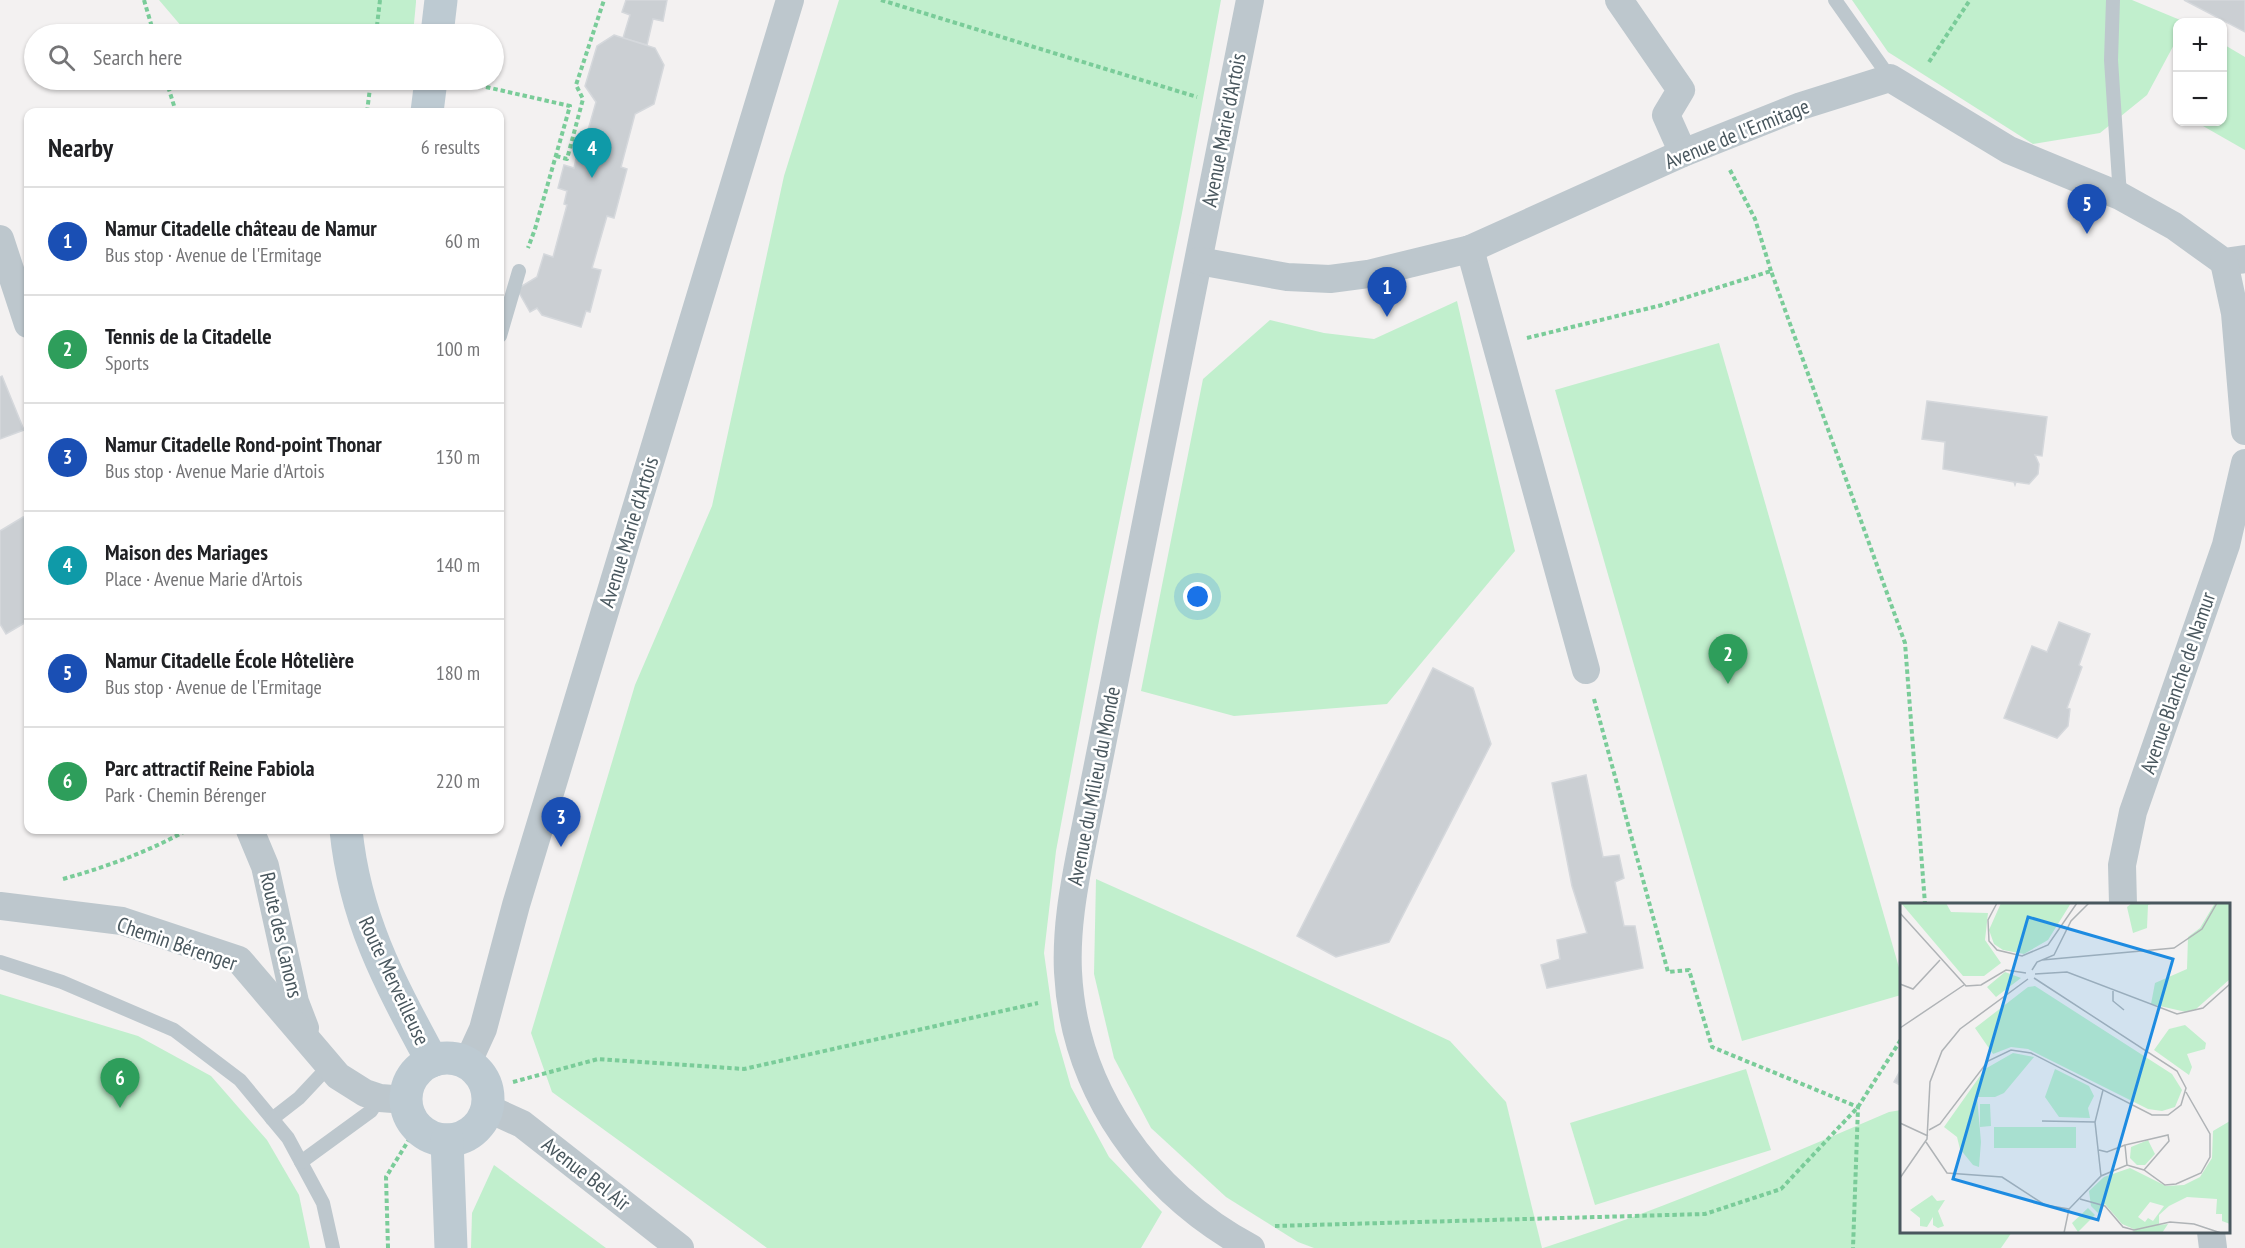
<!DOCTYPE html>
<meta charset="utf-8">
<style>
:root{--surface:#fff;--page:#f6f6f6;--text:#202124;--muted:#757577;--line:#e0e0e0;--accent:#b45309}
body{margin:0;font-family:"PT Sans Narrow",sans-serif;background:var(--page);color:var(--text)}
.controls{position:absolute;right:18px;top:18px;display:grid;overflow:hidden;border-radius:12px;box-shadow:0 2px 4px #0004}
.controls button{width:54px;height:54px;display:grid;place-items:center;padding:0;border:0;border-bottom:2px solid var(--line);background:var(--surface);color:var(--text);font:30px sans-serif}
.you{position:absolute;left:1198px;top:597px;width:21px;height:21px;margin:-15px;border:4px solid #fff;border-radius:50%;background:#1a73e8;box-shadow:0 0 0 9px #1a73e833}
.badge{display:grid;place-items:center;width:39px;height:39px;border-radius:50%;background:var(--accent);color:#fff;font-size:20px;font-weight:700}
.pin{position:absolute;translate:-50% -50px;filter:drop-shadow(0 2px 3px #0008)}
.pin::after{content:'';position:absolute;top:32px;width:21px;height:18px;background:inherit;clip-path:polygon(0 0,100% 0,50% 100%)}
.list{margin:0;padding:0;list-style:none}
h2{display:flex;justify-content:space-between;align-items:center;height:78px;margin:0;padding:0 24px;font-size:26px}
h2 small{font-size:20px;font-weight:400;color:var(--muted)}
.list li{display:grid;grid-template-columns:39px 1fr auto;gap:18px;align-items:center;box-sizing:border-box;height:108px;padding:0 24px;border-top:2px solid var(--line)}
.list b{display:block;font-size:22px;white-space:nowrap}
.list p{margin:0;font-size:20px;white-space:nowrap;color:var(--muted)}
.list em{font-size:20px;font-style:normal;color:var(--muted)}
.icon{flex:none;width:33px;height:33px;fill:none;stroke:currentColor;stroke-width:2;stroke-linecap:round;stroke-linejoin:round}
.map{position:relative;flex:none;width:2245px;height:1248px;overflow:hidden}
.search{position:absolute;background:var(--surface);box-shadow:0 2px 4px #0004;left:24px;top:24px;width:480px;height:66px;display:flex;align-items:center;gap:15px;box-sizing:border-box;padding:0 21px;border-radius:33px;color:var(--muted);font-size:22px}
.panel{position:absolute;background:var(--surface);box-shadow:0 2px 4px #0004;left:24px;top:108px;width:480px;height:726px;border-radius:12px}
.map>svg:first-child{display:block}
.green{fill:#c1efcd}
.building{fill:#cbcfd3;stroke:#d5d8dc;stroke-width:1.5}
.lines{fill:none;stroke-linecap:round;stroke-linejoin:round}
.path{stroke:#7acc99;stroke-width:4;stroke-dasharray:4.5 3;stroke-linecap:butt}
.service{stroke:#bdc7cd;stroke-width:14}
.minor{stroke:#bdc7cd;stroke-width:28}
.secondary{stroke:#bdcad2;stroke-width:33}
.labels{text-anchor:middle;stroke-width:5;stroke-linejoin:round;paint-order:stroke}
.street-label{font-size:21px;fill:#49575e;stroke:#fff}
.inset-road{fill:none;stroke:#afb3b6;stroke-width:1.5}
.view{fill:#1d8be1;fill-opacity:0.15;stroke:#1d8be1;stroke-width:3}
.inset-edge{fill:none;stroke:#49575e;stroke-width:3}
</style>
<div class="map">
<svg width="2245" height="1248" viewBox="0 0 2245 1248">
<rect width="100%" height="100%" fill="#f3f1f1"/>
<g class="green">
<path d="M 159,0 L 416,0 L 416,2 L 413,34 L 188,34 Z"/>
<path d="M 839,0 L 1221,0 L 1182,213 L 1099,621 L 1056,851 L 1044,953 L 1055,1031 L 1071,1087 L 1109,1157 L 1162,1212 L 1141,1248 L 767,1248 L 552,1092 L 531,1033 L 635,685 L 712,506 L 784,176 Z"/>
<path d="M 1852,0 L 2132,0 L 2185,22 L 2178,22 L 2177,39 L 2147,95 L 2100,133 L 2033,144 L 1888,52 Z"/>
<path d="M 2223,44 L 2245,57 L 2245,150 L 2196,122 L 2222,122 Z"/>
<path d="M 226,80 L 322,80 L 234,90 Z"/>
<path d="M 1457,301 L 1515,551 L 1387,704 L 1234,716 L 1141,691 L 1203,379 L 1270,320 L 1324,333 L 1374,339 Z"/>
<path d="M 1719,343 L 1902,978 L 1901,995 L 1742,1041 L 1555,390 Z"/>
<path d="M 1096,879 L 1255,950 L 1450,1041 L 1506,1102 L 1542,1248 L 1314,1248 L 1298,1242 L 1226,1197 L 1151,1128 L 1114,1058 L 1094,974 Z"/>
<path d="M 0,994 L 138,1036 L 211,1076 L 267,1140 L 299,1195 L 310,1248 L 0,1248 Z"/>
<path d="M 1746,1069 L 1771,1150 L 1595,1205 L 1570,1123 Z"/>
<path d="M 1901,1110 L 1902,1232 L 2012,1232 L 2001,1248 L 1543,1248 C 1661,1210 1775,1161 1889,1112 Z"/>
<path d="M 494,1165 L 606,1248 L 471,1248 L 472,1213 Z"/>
</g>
<g class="building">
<path d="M 626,0 L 667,0 L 663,21 L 653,19 L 647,45 L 623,38 L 630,15 L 622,12 Z"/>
<path d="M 2184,0 L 2245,0 L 2245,32 Z"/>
<path d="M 614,35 L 655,48 L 664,65 L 654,104 L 635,114 L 621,167 L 627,169 L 614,218 L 607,216 L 592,268 L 601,270 L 590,312 L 586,311 L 581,327 L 542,315 L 537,308 L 530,312 L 517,289 L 537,277 L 544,254 L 553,257 L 567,205 L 564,204 L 567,191 L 558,188 L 564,165 L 574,168 L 577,154 L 581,155 L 596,102 L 585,86 L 597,46 Z"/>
<path d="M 2,376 L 24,430 L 0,439 L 0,377 Z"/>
<path d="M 1927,401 L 2047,417 L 2042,456 L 2035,455 L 2039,464 L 2038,474 L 2029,484 L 2016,482 L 2015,485 L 2014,482 L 1943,469 L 1945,442 L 1922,439 Z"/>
<path d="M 23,517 L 28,517 L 28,621 L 6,634 L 0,624 L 0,531 Z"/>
<path d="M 2059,622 L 2090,634 L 2079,665 L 2082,667 L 2067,708 L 2070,709 L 2068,726 L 2057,738 L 2004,718 L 2032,646 L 2047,652 Z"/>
<path d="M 1433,668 L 1473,688 L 1491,744 L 1389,942 L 1336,957 L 1297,936 Z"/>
<path d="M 1586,775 L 1603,857 L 1619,855 L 1624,878 L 1615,882 L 1624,926 L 1635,926 L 1643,968 L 1547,988 L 1541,965 L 1560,959 L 1557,940 L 1587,933 L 1572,886 L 1552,783 Z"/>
<path d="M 1902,1067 L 1902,1086 L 1894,1082 Z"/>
</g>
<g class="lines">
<g class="path">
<path d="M 144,0 L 154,34"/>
<path d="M 881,0 L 1197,97"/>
<path d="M 376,34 L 380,0"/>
<path d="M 1929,62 L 1970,0"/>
<path d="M 166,80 L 176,112"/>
<path d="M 464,82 L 570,106 L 535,229 L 528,248"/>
<path d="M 367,112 L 371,80"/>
<path d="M 556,156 L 567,159 L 583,99 L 576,85 L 604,0"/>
<path d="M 1730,170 L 1755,219 L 1771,271"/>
<path d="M 1527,338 L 1662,305 L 1771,271 L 1905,643 L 1925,904"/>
<path d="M 1594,699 L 1668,972 L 1689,970 L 1712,1047 L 1858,1107 L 1853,1248"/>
<path d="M 63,879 C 106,867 148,852 187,830"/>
<path d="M 513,1082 L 598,1059 L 744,1069 L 1038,1003"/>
<path d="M 1275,1226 L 1705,1214 L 1781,1189 L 1858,1107 L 1902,1038"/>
<path d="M 388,1248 L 386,1177 L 410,1138"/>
</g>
<g class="service">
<path d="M 1835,0 L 1890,78"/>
<path d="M 2113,0 L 2111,60 L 2120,196"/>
<path d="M 500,336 L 519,271"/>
<path d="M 0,962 L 62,982 L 174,1030 L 240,1080 L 288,1138 L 323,1203 L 333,1248"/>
<path d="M 272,1119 L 299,1098 L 329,1066"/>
<path d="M 301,1162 L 371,1111 L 380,1098"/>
</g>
<g class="minor">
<path d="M 1250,0 L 1081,850 C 1073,891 1066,931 1068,972 C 1074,1091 1148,1193 1251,1248"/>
<path d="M 1619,0 L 1681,90 L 1666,115 L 1683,153"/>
<path d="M 0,239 L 28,324"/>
<path d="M 1470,249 L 1586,670"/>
<path d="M 1199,261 L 1287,277 L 1330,279 L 1368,274 L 1470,249 L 1683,153 L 1801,106 L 1890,78 L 2009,150 L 2120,196 L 2174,226 L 2224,262 L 2245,259"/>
<path d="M 2224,262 L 2235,313 L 2245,431"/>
<path d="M 250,830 L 265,866 L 295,1002 L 305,1028"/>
<path d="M 2123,904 L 2122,865 L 2133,812 L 2226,545 L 2245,463"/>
<path d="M 0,906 L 122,921 L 239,960 L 338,1076 L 365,1093 L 380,1098 L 406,1100"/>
<path d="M 467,1064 L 483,1029 L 516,905 L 790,0"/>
<path d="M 487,1108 L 522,1124 L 680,1248"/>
<path d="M 2211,1232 L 2213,1248"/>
</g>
<g class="secondary">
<path d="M 437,34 L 441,0"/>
<path d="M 427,112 L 431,80"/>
<path d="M 346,830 C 355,920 390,983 432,1061"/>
<circle cx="447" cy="1099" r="41"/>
<path d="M 447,1140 L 451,1248"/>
</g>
</g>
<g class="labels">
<g class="street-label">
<text transform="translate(1224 130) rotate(-79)" y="7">Avenue Marie d'Artois</text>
<text transform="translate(1737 134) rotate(-22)" y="7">Avenue de l'Ermitage</text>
<text transform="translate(629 532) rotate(-73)" y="7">Avenue Marie d'Artois</text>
<text transform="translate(2178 683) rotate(-71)" y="7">Avenue Blanche de Namur</text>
<text transform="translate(1094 786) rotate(-79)" y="7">Avenue du Milieu du Monde</text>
<text transform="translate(281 935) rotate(77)" y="7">Route des Canons</text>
<text transform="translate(177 944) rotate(19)" y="7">Chemin Bérenger</text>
<text transform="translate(394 981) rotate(65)" y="7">Route Merveilleuse</text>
<text transform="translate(586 1174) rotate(38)" y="7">Avenue Bel Air</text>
</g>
</g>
<g transform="translate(1900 903)">
<rect width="330" height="330" fill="#f3f1f1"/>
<path d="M 1,0 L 46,0 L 51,9 L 88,10 L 85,37 L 101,60 L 84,73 L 63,73 ZM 101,0 L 171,0 L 148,37 L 124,51 L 103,47 L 94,41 L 89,27 ZM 232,0 L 254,0 L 248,2 L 247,25 L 233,30 L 227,4 ZM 315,0 L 330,0 L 330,76 L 296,106 L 286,109 L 251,101 L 255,80 L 287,66 L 288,34 L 300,25 ZM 105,69 L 121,75 L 96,94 L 87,84 ZM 135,83 L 272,171 L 282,187 L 275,204 L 262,208 L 248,206 L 128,146 L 111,144 L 93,151 L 75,125 L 128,84 ZM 285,122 L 306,140 L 305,146 L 287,151 L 292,164 L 289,172 L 254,147 L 269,126 ZM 113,150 L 134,154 L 104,190 L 95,194 L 77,194 L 81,239 L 79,264 L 73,262 L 60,246 L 57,234 L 44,224 L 85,166 ZM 155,166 L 189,183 L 194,193 L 188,205 L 190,215 L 159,214 L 145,194 ZM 80,201 L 90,201 L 91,223 L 80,224 ZM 330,218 L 330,321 L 322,318 L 322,311 L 316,311 L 317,296 L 287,294 L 269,303 L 259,312 L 259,322 L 268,321 L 262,330 L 230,330 L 236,327 L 222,321 L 205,301 L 198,310 L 191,303 L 189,288 L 204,274 L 230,265 L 266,283 L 284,282 L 300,274 L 312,255 L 313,228 ZM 250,299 L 264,303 L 253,318 L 248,315 L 245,319 L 238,314 ZM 94,224 L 176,224 L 176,245 L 94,245 ZM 248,237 L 255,251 L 245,262 L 237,262 L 230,255 L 231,244 ZM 32,292 L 37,298 L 45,297 L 38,308 L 44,323 L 38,325 L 33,322 L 33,314 L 27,324 L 20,323 L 20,315 L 10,307 ZM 188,305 L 195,312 L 178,329 L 172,320 Z" fill="#c1efcd" fill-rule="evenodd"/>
<path class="inset-road" d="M 97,0 L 88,17 L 89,38 L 97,47 L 122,53 L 148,42 L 177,0M 0,10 L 66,83 L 81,82 L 106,67 L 126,70M 142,57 L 274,45 L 302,26 L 317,0M 132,67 L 137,59 L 154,52 L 171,18 L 189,0M 135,71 L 167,69 L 277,111 L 303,105 L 330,81M 0,81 L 13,86 L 40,57M 213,88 L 213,98 L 224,107M 0,125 L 64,82M 142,218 L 195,219M 0,220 L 28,233M 29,227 L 40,221 L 88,158 L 111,147 L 131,150 L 252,212 L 268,212 L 281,202 L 286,185 L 277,168 L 134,75M 26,239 L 47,270 L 102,274 L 145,302 L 169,306M 199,247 L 207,249 L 225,242M 227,262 L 225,242 L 268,232 L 269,238 L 244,267M 201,273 L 195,219 L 203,187M 0,275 L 27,236 L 30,179 L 42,148 L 60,126 L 128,76M 180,296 L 205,303 L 223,324 L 234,327 L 270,319 L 294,321 L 321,330M 164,330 L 169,306 L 201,273 L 227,262 L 244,267 L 265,282 L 276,281 L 301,270 L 310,254 L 310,231 L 286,189"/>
<path class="view" d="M 128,14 L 273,56 L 198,317 L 53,276 Z"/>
<rect width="330" height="330" class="inset-edge"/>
</g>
</svg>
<div class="controls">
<button>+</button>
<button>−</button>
</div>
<div class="you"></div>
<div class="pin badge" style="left:1387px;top:317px;background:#1a4fb4">1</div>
<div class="pin badge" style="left:1728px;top:684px;background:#2e9e5b">2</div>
<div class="pin badge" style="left:561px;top:847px;background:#1a4fb4">3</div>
<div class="pin badge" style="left:592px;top:178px;background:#0f9aa8">4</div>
<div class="pin badge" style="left:2087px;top:234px;background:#1a4fb4">5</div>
<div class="pin badge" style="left:120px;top:1108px;background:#2e9e5b">6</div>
<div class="search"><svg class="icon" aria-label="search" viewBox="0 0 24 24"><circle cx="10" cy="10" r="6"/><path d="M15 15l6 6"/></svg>Search here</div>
<section class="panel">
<h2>Nearby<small>6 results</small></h2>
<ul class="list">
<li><span class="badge" style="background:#1a4fb4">1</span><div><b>Namur Citadelle château de Namur</b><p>Bus stop · Avenue de l'Ermitage</p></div><em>60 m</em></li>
<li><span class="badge" style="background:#2e9e5b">2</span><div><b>Tennis de la Citadelle</b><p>Sports</p></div><em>100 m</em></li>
<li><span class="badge" style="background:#1a4fb4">3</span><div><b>Namur Citadelle Rond-point Thonar</b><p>Bus stop · Avenue Marie d'Artois</p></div><em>130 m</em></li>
<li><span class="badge" style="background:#0f9aa8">4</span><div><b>Maison des Mariages</b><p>Place · Avenue Marie d'Artois</p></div><em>140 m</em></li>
<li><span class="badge" style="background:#1a4fb4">5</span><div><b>Namur Citadelle École Hôtelière</b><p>Bus stop · Avenue de l'Ermitage</p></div><em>180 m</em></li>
<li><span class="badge" style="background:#2e9e5b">6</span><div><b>Parc attractif Reine Fabiola</b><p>Park · Chemin Bérenger</p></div><em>220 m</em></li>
</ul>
</section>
</div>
